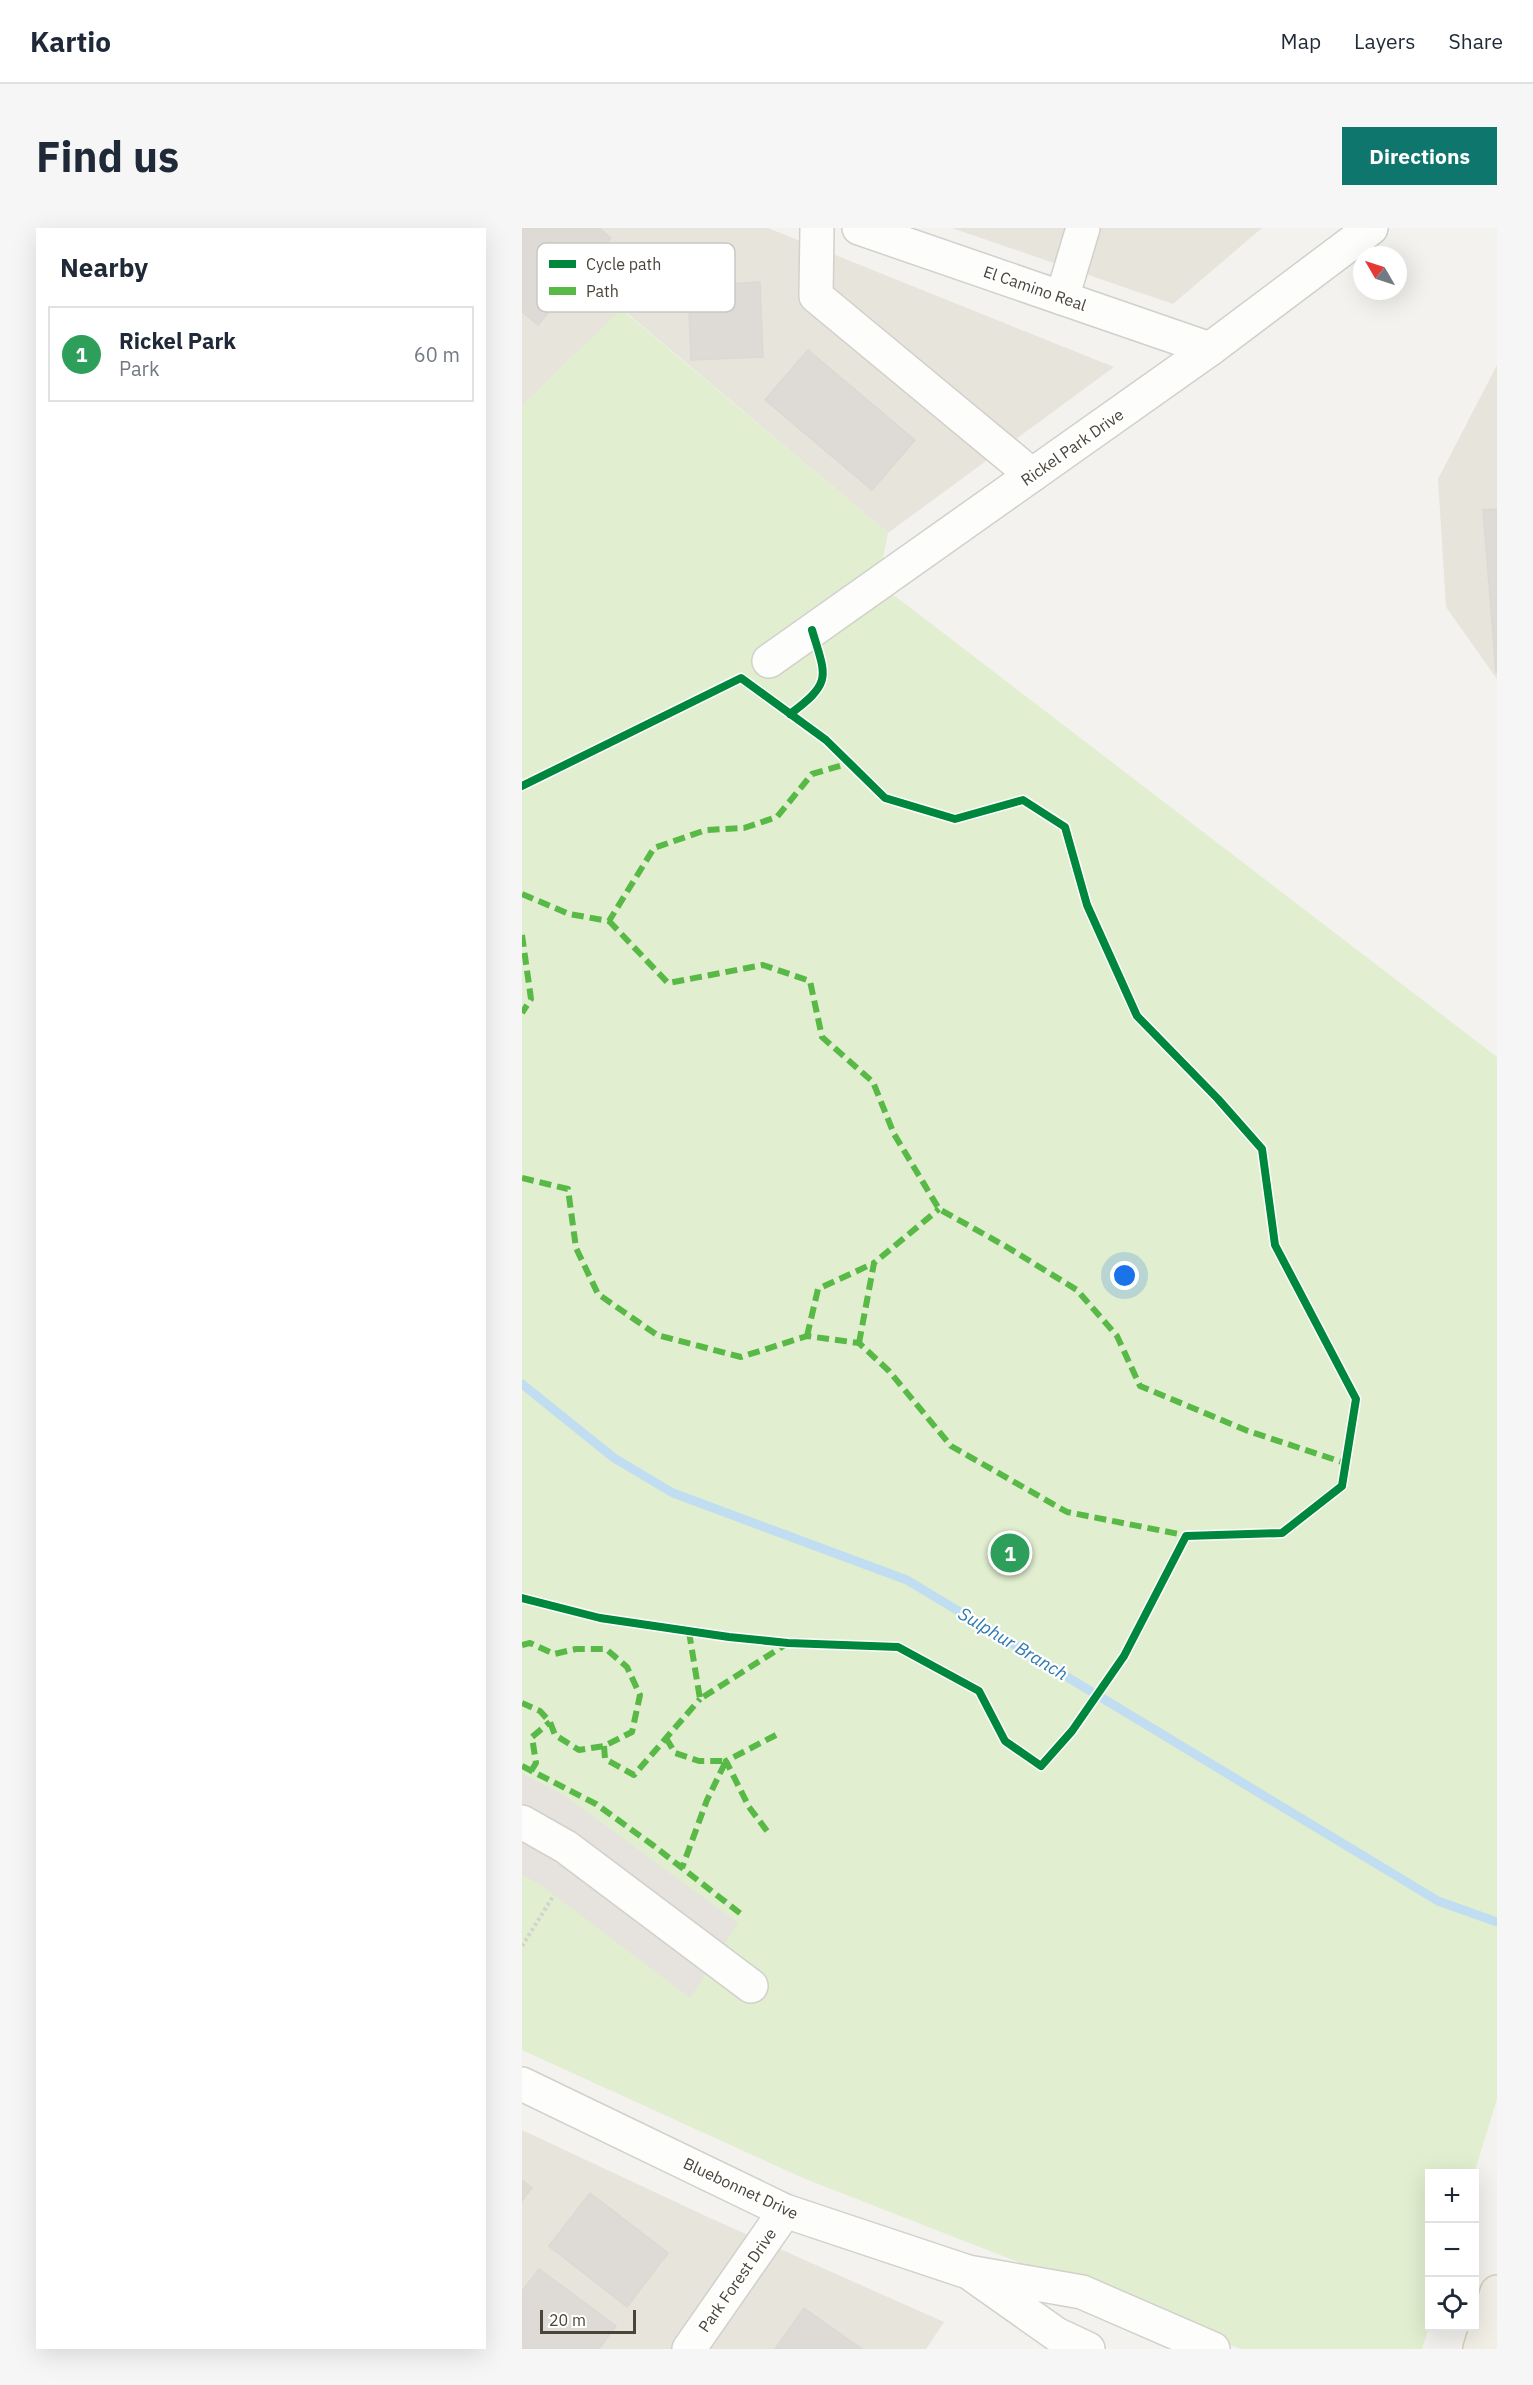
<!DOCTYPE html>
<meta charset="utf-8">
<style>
:root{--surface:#fff;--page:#f6f6f7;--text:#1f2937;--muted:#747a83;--line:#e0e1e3;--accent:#0f766e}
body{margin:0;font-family:"IBM Plex Sans",sans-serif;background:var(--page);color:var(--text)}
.controls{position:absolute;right:18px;bottom:18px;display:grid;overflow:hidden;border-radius:0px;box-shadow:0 6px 24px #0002}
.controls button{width:54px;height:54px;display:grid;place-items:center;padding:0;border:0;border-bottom:2px solid var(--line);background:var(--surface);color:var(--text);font:30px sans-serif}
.compass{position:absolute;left:831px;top:18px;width:54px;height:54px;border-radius:50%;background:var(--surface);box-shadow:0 6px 24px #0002;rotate:309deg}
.scale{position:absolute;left:18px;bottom:15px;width:96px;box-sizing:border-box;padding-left:6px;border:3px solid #4b4439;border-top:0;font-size:16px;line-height:21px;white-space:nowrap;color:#4b4439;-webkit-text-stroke:4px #fff;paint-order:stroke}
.you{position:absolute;left:603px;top:1048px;width:21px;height:21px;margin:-15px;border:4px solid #fff;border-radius:50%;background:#1a73e8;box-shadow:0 0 0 9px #1a73e833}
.badge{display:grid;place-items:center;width:39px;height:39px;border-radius:50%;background:var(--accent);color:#fff;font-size:20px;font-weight:700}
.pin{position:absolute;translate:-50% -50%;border:3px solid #fff;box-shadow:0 2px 6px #0006}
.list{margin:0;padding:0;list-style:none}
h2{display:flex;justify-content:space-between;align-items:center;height:78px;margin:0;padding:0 24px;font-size:26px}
h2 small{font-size:20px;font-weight:400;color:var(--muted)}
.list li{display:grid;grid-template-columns:39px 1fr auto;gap:18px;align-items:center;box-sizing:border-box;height:96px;margin:0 12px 12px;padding:0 12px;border:2px solid var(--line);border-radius:0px}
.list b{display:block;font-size:22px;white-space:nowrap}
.list p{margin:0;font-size:20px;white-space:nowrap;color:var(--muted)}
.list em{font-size:20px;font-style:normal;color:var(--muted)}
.icon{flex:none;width:33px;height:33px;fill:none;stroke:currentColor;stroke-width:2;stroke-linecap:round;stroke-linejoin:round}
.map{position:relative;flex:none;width:975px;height:2121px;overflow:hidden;border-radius:0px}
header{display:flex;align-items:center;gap:36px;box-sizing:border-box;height:84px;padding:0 30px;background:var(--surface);border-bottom:2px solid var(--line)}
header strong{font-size:28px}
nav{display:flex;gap:33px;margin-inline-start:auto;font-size:21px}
.intro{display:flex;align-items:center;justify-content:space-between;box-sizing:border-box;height:144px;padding:0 36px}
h1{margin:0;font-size:42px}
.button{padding:15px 27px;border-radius:0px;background:var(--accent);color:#fff;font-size:21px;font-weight:700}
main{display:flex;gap:36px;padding:0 36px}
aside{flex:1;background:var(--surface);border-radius:0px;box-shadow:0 6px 24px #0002}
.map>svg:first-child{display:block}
.residential{fill:#e7e4dc}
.green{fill:#e1eecf}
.parking{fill:#e6e3df}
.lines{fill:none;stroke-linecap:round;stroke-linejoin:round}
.stream{stroke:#c0ddf1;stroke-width:9}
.building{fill:#dedbd6;stroke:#dcd9d4;stroke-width:1.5}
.minor-casing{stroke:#d2d0cb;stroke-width:36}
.major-casing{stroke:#d6cebb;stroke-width:36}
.path{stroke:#d3d2cc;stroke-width:4;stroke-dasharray:3 3;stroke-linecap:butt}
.minor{stroke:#fdfdfc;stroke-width:33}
.major{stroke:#f2efe6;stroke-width:33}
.quiet{stroke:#58b947;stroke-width:6;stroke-dasharray:12 6;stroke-linecap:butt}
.cycleway-casing{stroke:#fff;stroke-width:11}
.cycleway{stroke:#00873e;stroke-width:8}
.labels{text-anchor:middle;stroke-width:4.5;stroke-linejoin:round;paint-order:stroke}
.street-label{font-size:16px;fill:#4b4439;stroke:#fff}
.water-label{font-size:18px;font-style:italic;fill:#2e7ab2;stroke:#fff}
.key{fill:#fff;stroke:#c9c7c4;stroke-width:1.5}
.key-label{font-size:16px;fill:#4b4439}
</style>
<header>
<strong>Kartio</strong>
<nav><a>Map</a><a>Layers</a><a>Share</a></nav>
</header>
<div class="intro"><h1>Find us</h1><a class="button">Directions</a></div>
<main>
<aside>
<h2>Nearby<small></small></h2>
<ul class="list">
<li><span class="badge" style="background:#2e9e5b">1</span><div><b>Rickel Park</b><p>Park</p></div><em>60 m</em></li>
</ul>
</aside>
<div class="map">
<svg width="975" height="2121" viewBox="0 0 975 2121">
<rect width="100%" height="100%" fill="#f4f2ee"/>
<g class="residential">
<path d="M 0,0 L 246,0 L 592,139 L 366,305 L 100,81 L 0,178 Z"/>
<path d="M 430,0 L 740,0 L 651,76 Z"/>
<path d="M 975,137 L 975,451 L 924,379 L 916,251 Z"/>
<path d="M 0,1902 L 188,1990 L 422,2094 L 404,2121 L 0,2121 Z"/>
</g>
<path class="green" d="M 99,81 L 366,305 L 356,355 L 975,829 L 975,1871 L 952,1946 L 908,1946 L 908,2096 L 900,2121 L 719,2121 L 281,1950 L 0,1822 L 0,178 Z"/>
<path class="parking" d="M 0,1546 L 42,1567 L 216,1695 L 168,1770 L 19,1657 L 0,1647 Z"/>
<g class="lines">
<path class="stream" d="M 0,1156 L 92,1230 L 151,1265 L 385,1352 L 916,1673 L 975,1694"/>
</g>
<g class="building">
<path d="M 0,0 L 77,0 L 89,10 L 16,97 L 0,84 Z"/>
<path d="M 238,54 L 241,129 L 169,132 L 166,58 Z"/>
<path d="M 286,122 L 393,212 L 350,262 L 243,172 Z"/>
<path d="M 975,281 L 975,444 L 974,444 L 961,282 Z"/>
<path d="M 0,1952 L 10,1960 L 0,1973 Z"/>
<path d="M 68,1965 L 146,2025 L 105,2079 L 27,2018 Z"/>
<path d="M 17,2041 L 94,2098 L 77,2121 L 0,2121 L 0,2063 Z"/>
<path d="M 282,2080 L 340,2121 L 253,2121 Z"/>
</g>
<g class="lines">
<defs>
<g id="minor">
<path d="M 295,0 L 294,68 L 510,247"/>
<path d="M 337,0 L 688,121"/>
<path d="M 540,70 L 561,0"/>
<path d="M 247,433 L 688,121 L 849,0"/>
<path d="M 0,1594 L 44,1619 L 229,1758"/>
<path d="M 0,1856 L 263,1983 L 446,2044 L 560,2064 L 691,2121"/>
<path d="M 452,2048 L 534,2106 L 566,2121"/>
<path d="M 167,2121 L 263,1983"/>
</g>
<path id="major" d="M 958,2121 L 975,2064"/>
</defs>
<use href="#minor" class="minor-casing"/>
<use href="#major" class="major-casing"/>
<path class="path" d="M 0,1718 L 32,1667"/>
<use href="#minor" class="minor"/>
<use href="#major" class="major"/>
<g class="quiet">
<path d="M 0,666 L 47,686 L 87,693 L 132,620 L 184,602 L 222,600 L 255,589 L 290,546 L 328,535"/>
<path d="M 87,693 L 146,755 L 241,737 L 288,753 L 300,809 L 351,854 L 372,906 L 417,981 L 485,1019 L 555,1062 L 595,1108 L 618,1158 L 726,1203 L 823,1235"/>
<path d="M 0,707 L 9,771 L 0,785"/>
<path d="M 0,950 L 46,961 L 54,1020 L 76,1066 L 135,1107 L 219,1129 L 285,1108 L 337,1115 L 367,1143 L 429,1218 L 545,1284 L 667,1308"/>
<path d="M 285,1108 L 296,1061 L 352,1035"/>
<path d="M 337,1115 L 352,1035 L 417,981"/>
<path d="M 167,1404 L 178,1471 L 266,1415"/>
<path d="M 0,1417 L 8,1415 L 32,1426 L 54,1421 L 84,1421 L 105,1439 L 118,1467 L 110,1504 L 82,1518 L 57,1522 L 33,1507 L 28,1494 L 18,1483 L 0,1475"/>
<path d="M 144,1510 L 153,1525 L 177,1533 L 204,1533 L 185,1572 L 160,1640"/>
<path d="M 82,1518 L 83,1531 L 112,1547 L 178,1471"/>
<path d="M 0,1538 L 74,1576 L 132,1618 L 219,1686"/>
<path d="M 9,1543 L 14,1535 L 10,1509 L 28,1494"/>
<path d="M 245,1603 L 227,1579 L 204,1533 L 254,1507"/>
</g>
<defs>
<g id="cycleway">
<path d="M 268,486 C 311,454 304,449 290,402"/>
<path d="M 0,558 L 219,450 L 304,512 L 363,570 L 433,591 L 501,572 L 543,599 L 565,677 L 615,788 L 696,871 L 740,921 L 753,1017 L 834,1171 L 820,1258 L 760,1305 L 664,1308 L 602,1428 L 550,1503 L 519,1538 L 483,1513 L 457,1463 L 376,1419 L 266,1415 L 207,1409 L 78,1390 L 0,1370"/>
</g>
</defs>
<use href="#cycleway" class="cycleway-casing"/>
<use href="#cycleway" class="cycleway"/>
</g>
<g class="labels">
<g class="street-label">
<text transform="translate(513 60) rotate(19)" y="6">El Camino Real</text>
<text transform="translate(550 219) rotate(-35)" y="6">Rickel Park Drive</text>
<text transform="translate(219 1960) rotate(25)" y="6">Bluebonnet Drive</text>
<text transform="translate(215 2052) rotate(-55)" y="6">Park Forest Drive</text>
</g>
<g class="water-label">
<text transform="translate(491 1416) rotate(31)" y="6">Sulphur Branch</text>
</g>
</g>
<rect x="15" y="15" width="198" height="69" rx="9" class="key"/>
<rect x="27" y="32" width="27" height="8" fill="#00873e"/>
<rect x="27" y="59" width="27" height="8" fill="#58b947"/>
<g class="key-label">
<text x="64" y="42">Cycle path</text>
<text x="64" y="69">Path</text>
</g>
</svg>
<div class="controls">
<button>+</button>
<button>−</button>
<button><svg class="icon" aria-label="locate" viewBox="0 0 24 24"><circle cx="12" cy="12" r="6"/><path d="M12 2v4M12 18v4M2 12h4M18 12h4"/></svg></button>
</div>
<svg class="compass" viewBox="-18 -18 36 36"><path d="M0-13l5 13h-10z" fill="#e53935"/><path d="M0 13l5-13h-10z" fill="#747a83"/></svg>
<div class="scale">20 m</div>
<div class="you"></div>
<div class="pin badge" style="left:488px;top:1325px;background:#2e9e5b">1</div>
</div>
</main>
